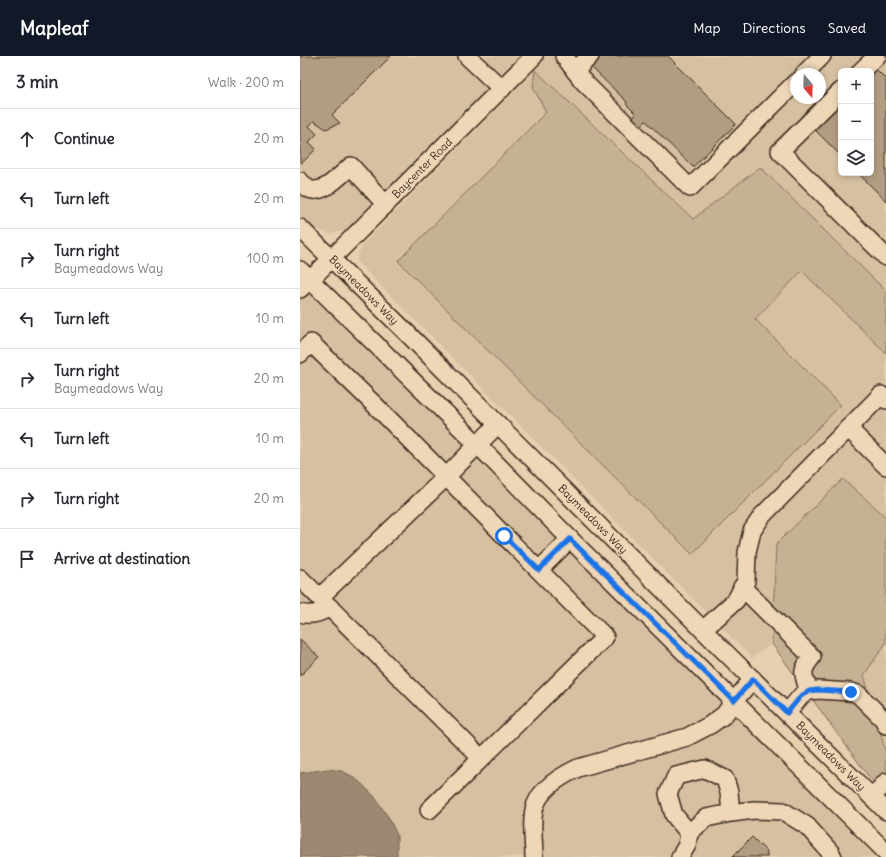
<!DOCTYPE html>
<meta charset="utf-8">
<style>
:root{--surface:#fff;--page:#f7f7f7;--text:#2b2b33;--muted:#7c7c81;--line:#e1e1e2;--accent:#111827}
body{margin:0;font-family:Delius,sans-serif;background:var(--page);color:var(--text)}
.controls{position:absolute;right:12px;top:12px;display:grid;overflow:hidden;border-radius:6px;box-shadow:0 2px 6px #0003}
.controls button{width:36px;height:36px;display:grid;place-items:center;padding:0;border:0;border-bottom:1px solid var(--line);background:var(--surface);color:var(--text);font:20px sans-serif}
.compass{position:absolute;left:490px;top:12px;width:36px;height:36px;border-radius:50%;background:var(--surface);box-shadow:0 2px 6px #0003;rotate:161deg}
.stop{position:absolute;width:12px;height:12px;margin:-9px;border:3px solid #1a73e8;border-radius:50%;background:#fff}
.stop.end{background:#1a73e8;border-color:#fff;box-shadow:0 1px 4px #0008}
.list{margin:0;padding:0;list-style:none}
h2{display:flex;justify-content:space-between;align-items:center;height:52px;margin:0;padding:0 16px;font-size:17px}
h2 small{font-size:13px;font-weight:400;color:var(--muted)}
.list li{display:grid;grid-template-columns:26px 1fr auto;gap:12px;align-items:center;box-sizing:border-box;height:60px;padding:0 16px;border-top:1px solid var(--line)}
.list b{display:block;font-size:15px;white-space:nowrap}
.list p{margin:0;font-size:13px;white-space:nowrap;color:var(--muted)}
.list em{font-size:13px;font-style:normal;color:var(--muted)}
.icon{flex:none;width:22px;height:22px;fill:none;stroke:currentColor;stroke-width:2;stroke-linecap:round;stroke-linejoin:round}
.map{position:relative;flex:none;width:586px;height:801px;overflow:hidden}
header{display:flex;align-items:center;gap:24px;box-sizing:border-box;height:56px;padding:0 20px;background:var(--accent);color:#fff}
header strong{font-size:19px}
nav{display:flex;gap:22px;margin-inline-start:auto;font-size:14px}
main{display:flex}
aside{flex:1;background:var(--surface)}
.map>svg:first-child{display:block}
.built{fill:#d7c0a2;fill-rule:evenodd}
.green{fill:#c7b195;stroke:#816e5a}
.water{fill:#9d8972;stroke:#766350}
.building{fill:#b29c83;stroke:#3b2a1e}
.lines{fill:none;stroke-linecap:round;stroke-linejoin:round}
.minor-casing{stroke:#3b2a1e;stroke-width:20}
.minor{stroke:#eed6b6;stroke-width:17}
.route{stroke:#1a73e8;stroke-width:5}
.labels{text-anchor:middle;stroke-width:3;stroke-linejoin:round;paint-order:stroke}
.street-label{font-size:11px;fill:#3b2a1e;stroke:#eed6b6}
</style>
<header>
<strong>Mapleaf</strong>
<nav><a>Map</a><a>Directions</a><a>Saved</a></nav>
</header>
<main>
<aside>
<h2>3 min<small>Walk · 200 m</small></h2>
<ul class="list">
<li><svg class="icon" aria-label="ahead" viewBox="0 0 24 24"><path d="M12 20V5M6 11l6-6 6 6"/></svg><div><b>Continue</b></div><em>20 m</em></li>
<li><svg class="icon" aria-label="left" viewBox="0 0 24 24"><path d="M17 20v-9H6M10 6l-5 5 5 5"/></svg><div><b>Turn left</b></div><em>20 m</em></li>
<li><svg class="icon" aria-label="right" viewBox="0 0 24 24"><path d="M7 20v-9h11M14 6l5 5-5 5"/></svg><div><b>Turn right</b><p>Baymeadows Way</p></div><em>100 m</em></li>
<li><svg class="icon" aria-label="left" viewBox="0 0 24 24"><path d="M17 20v-9H6M10 6l-5 5 5 5"/></svg><div><b>Turn left</b></div><em>10 m</em></li>
<li><svg class="icon" aria-label="right" viewBox="0 0 24 24"><path d="M7 20v-9h11M14 6l5 5-5 5"/></svg><div><b>Turn right</b><p>Baymeadows Way</p></div><em>20 m</em></li>
<li><svg class="icon" aria-label="left" viewBox="0 0 24 24"><path d="M17 20v-9H6M10 6l-5 5 5 5"/></svg><div><b>Turn left</b></div><em>10 m</em></li>
<li><svg class="icon" aria-label="right" viewBox="0 0 24 24"><path d="M7 20v-9h11M14 6l5 5-5 5"/></svg><div><b>Turn right</b></div><em>20 m</em></li>
<li><svg class="icon" aria-label="arrive" viewBox="0 0 24 24"><path d="M6 21V4h12l-3 4 3 4H6"/></svg><div><b>Arrive at destination</b></div></li>
</ul>
</aside>
<div class="map">
<svg width="586" height="801" viewBox="0 0 586 801">
<rect width="100%" height="100%" fill="#e7cfb0"/>
<filter id="ink" filterUnits="userSpaceOnUse"><feTurbulence type="fractalNoise" baseFrequency=".025" numOctaves="2"/><feDisplacementMap in="SourceGraphic" scale="8" xChannelSelector="R" yChannelSelector="G"/><feConvolveMatrix kernelMatrix="1 2 1 2 8 2 1 2 1" color-interpolation-filters="sRGB"/></filter>
<g filter="url(#ink)">
<g class="built">
<path d="M 0,0 L 222,0 L 48,174 L 29,178 L 9,169 L 0,161 Z"/>
<path d="M 245,0 L 586,0 L 586,235 L 460,111 L 393,163 L 235,14 L 233,31 L 247,55 L 98,205 L 455,263 L 502,215 L 586,297 L 586,461 L 543,423 L 476,488 L 472,588 L 452,602 L 56,205 L 63,188 L 235,14 L 233,12 ZM 541,15 L 571,15 L 571,117 L 541,117 ZM 496,18 L 520,18 L 520,42 L 496,42 Z"/>
<path d="M 0,227 L 576,801 L 97,801 L 97,779 L 89,762 L 74,740 L 62,728 L 42,715 L 28,713 L 0,717 Z"/>
<path d="M 586,587 L 586,697 L 564,619 Z"/>
</g>
<g class="green">
<path d="M 235,14 L 393,163 L 460,111 L 586,235 L 586,297 L 502,215 L 455,263 L 541,349 L 392,498 L 98,205 L 246,56 L 233,31 Z"/>
<path d="M 543,423 L 586,461 L 586,587 L 564,619 L 586,697 L 586,738 L 569,721 L 472,588 L 476,488 Z"/>
</g>
<path class="water" d="M 28,713 L 42,715 L 52,720 L 62,728 L 74,740 L 89,762 L 97,779 L 97,801 L 0,801 L 0,717 Z"/>
<g class="building">
<path d="M 0,0 L 91,0 L 32,59 L 40,67 L 26,73 L 14,65 L 9,70 L 17,78 L 9,86 L 16,93 L 2,107 L 0,106 Z"/>
<path d="M 300,0 L 368,0 L 436,68 L 393,111 L 346,65 L 338,73 L 330,65 L 336,58 L 326,48 L 327,46 L 290,10 Z"/>
<path d="M 574,11 L 586,23 L 586,145 L 558,117 L 571,117 L 571,15 Z"/>
<path d="M 541,44 L 541,100 L 513,72 Z"/>
<path d="M 0,583 L 19,601 L 0,620 Z"/>
<path d="M 452,781 L 467,796 L 467,801 L 432,801 Z"/>
</g>
<g class="lines">
<defs>
<g id="minor">
<path d="M 167,0 L 202,33"/>
<path d="M 264,0 L 282,24 L 390,132 L 496,26"/>
<path d="M 275,15 L 290,0"/>
<path d="M 561,15 L 577,0"/>
<path d="M 504,18 L 522,0"/>
<path d="M 541,35 L 480,95 L 586,201"/>
<path d="M 0,125 C 2,127 5,130 7,132 C 22,141 40,119 51,110 L 86,149"/>
<path d="M 0,172 L 101,271 L 423,594 L 586,755"/>
<path d="M 0,214 L 178,389 L 270,483 L 586,796"/>
<path d="M 0,233 L 10,224 L 234,0"/>
<path d="M 0,298 L 11,287 L 80,354 L 305,581 L 129,754"/>
<path d="M 548,372 L 586,410"/>
<path d="M 239,514 L 270,483"/>
<path d="M 0,522 L 181,702"/>
<path d="M 442,531 L 512,601 C 500,616 503,618 509,635"/>
<path d="M 20,541 L 146,421 L 198,368"/>
<path d="M 0,557 C 10,560 21,557 30,551"/>
<path d="M 403,574 L 436,544 L 446,525 L 447,496 L 452,475 L 462,460 L 581,339 L 586,344"/>
<path d="M 487,657 L 501,640 L 509,635 L 518,634 L 551,636 L 558,638 L 584,664 L 586,669"/>
<path d="M 572,741 L 586,726"/>
<path d="M 431,757 L 429,736 L 425,723 L 405,713 L 376,720 L 368,738 L 374,759 L 389,777 L 406,762 L 431,757 L 454,754 L 483,755 L 507,770 L 531,797 L 533,801"/>
<path d="M 234,801 C 234,786 231,769 234,754 C 238,734 261,720 278,712 L 387,681 L 410,669 L 424,659 L 434,645 L 453,623"/>
<path d="M 380,801 L 387,789 L 389,777"/>
</g>
</defs>
<use href="#minor" class="minor-casing"/>
<use href="#minor" class="minor"/>
</g>
</g>
<g class="lines" filter="url(#ink)">
<path class="route" d="M 204,480 L 239,514 L 270,483 L 434,645 L 453,623 L 487,657 L 501,640 L 509,635 L 518,634 L 551,636"/>
</g>
<g class="labels">
<g class="street-label">
<text transform="translate(122 112) rotate(-45)" y="4">Baycenter Road</text>
<text transform="translate(64 234) rotate(45)" y="4">Baymeadows Way</text>
<text transform="translate(293 463) rotate(45)" y="4">Baymeadows Way</text>
<text transform="translate(531 700) rotate(45)" y="4">Baymeadows Way</text>
</g>
</g>
</svg>
<div class="controls">
<button>+</button>
<button>−</button>
<button><svg class="icon" aria-label="layers" viewBox="0 0 24 24"><path d="M12 4l9 5-9 5-9-5zM3 14l9 5 9-5"/></svg></button>
</div>
<svg class="compass" viewBox="-18 -18 36 36"><path d="M0-13l5 13h-10z" fill="#e53935"/><path d="M0 13l5-13h-10z" fill="#7c7c81"/></svg>
<div class="stop" style="left:204px;top:480px"></div>
<div class="stop end" style="left:551px;top:636px"></div>
</div>
</main>
